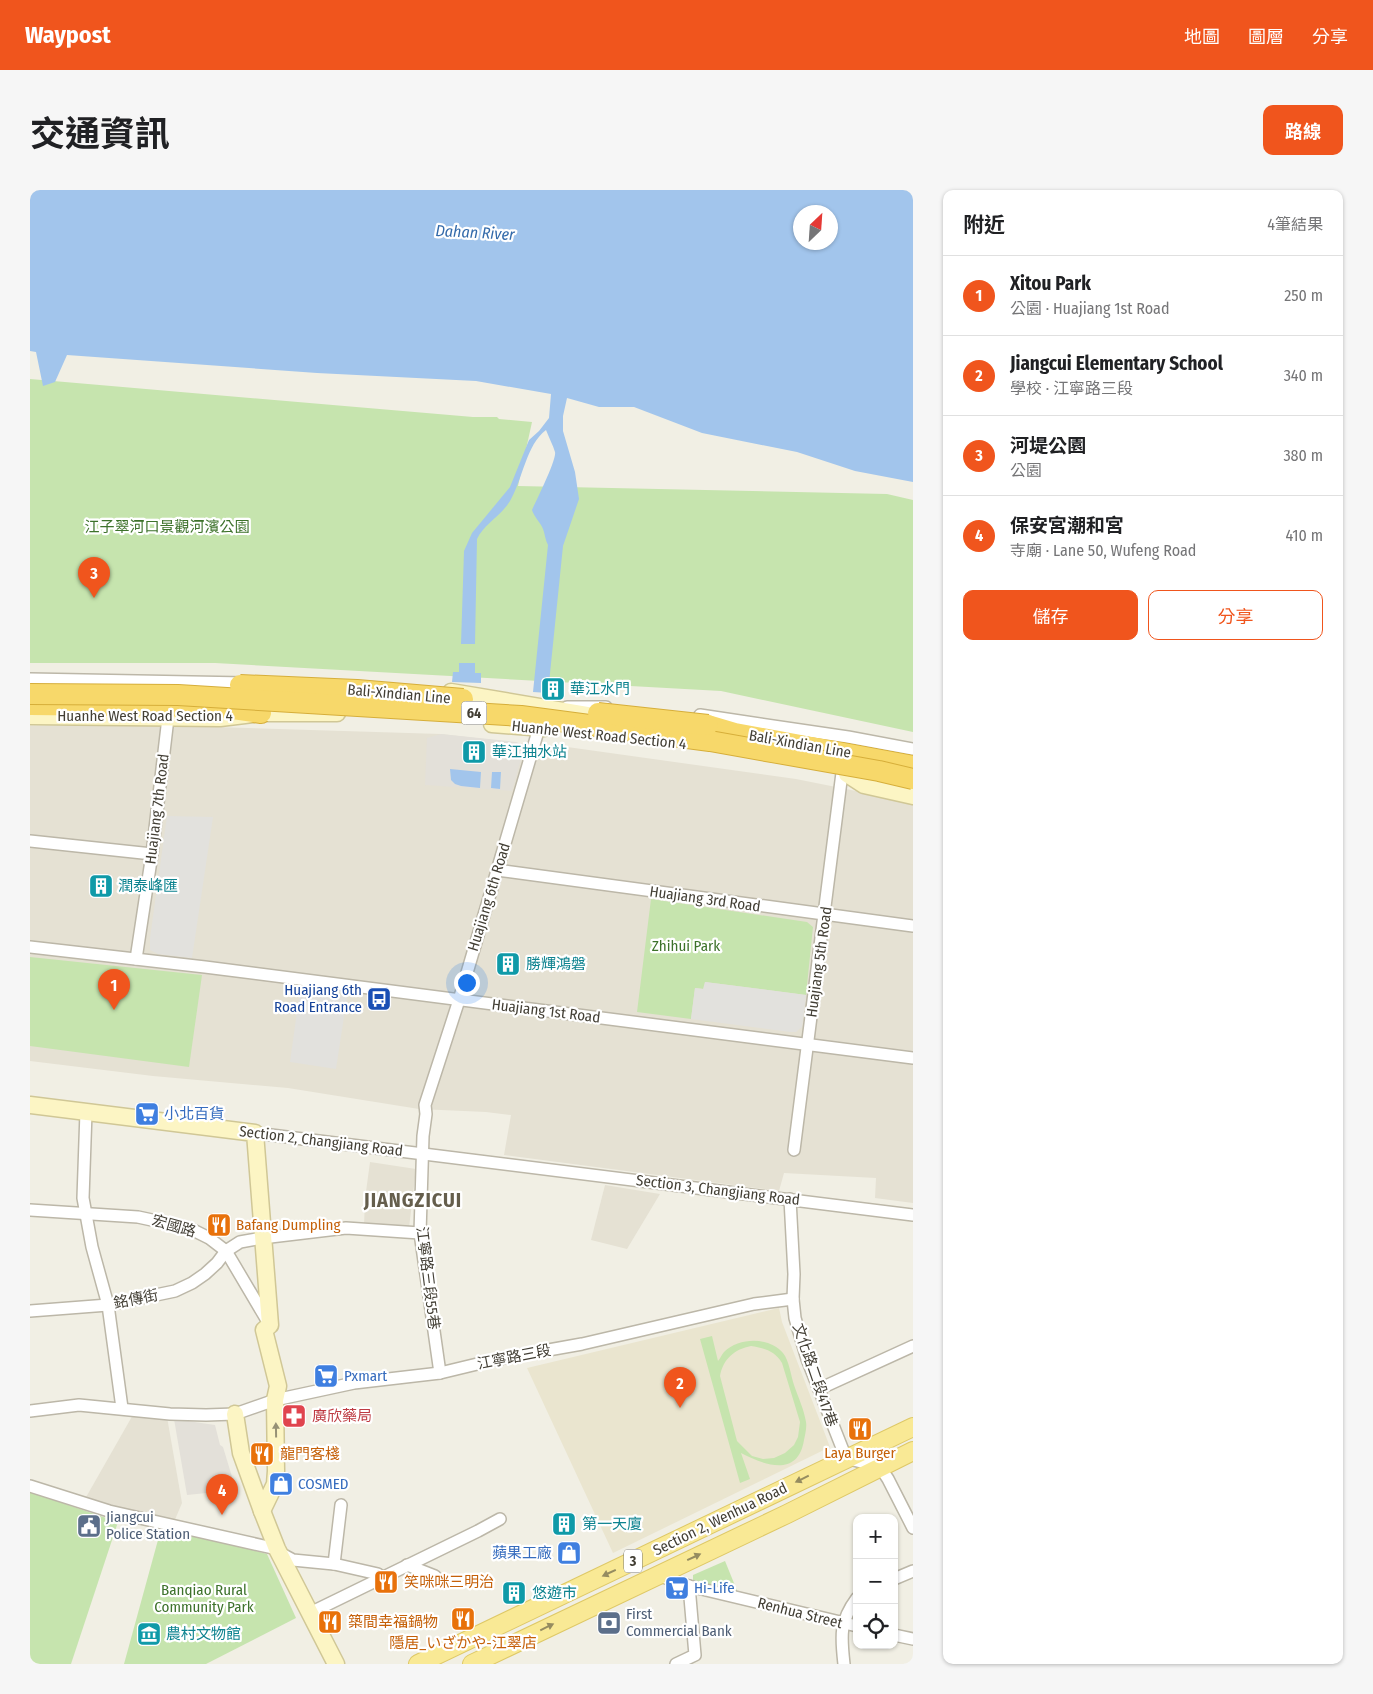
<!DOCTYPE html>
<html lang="zh-TW">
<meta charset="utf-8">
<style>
:root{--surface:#fff;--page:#f6f6f6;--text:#202124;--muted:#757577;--line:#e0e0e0;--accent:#f0551d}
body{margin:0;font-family:"Fira Sans Condensed","Noto Sans TC","Noto Sans JP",sans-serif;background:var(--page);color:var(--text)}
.controls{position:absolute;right:15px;bottom:15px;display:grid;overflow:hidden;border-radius:10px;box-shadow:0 1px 4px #0004}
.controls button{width:45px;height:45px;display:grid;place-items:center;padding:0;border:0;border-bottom:1px solid var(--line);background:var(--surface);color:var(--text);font:25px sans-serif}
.compass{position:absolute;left:763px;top:15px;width:45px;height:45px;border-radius:50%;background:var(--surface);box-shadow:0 1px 4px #0004;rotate:25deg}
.you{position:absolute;left:436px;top:792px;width:18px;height:18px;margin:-12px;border:4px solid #fff;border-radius:50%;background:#1a73e8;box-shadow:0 0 0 8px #1a73e833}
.badge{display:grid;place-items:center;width:32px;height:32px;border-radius:50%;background:var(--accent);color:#fff;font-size:16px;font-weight:700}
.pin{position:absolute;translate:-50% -41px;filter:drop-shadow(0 1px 2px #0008)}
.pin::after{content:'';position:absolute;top:26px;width:18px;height:15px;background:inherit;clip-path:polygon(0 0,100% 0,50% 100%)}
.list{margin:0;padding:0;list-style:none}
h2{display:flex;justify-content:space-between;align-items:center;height:65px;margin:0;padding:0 20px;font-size:21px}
h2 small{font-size:16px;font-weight:400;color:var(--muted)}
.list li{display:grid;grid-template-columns:32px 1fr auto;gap:15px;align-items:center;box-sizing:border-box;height:80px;padding:0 20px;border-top:1px solid var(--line)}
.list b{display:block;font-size:19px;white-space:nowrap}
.list p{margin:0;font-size:16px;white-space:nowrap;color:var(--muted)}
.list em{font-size:16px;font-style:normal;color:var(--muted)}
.actions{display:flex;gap:10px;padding:15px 20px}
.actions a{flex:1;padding:11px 0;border:1px solid var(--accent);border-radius:10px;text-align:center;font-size:18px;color:var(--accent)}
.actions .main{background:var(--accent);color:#fff}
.icon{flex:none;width:28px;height:28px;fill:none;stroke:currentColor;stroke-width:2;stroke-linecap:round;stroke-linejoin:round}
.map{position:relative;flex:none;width:883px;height:1474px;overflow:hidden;border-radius:10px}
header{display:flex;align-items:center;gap:30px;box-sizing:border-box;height:70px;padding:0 25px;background:var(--accent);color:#fff}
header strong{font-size:24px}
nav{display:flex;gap:28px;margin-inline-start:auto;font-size:18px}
.intro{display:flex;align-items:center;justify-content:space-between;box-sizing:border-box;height:120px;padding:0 30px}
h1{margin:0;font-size:35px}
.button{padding:12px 22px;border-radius:10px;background:var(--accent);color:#fff;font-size:18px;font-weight:700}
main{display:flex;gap:30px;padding:0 30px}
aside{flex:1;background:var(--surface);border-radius:10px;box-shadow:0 1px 4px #0004}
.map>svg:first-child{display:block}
.residential{fill:#e5e1d3}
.industrial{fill:#e3e0d9}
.education{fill:#eae5cf}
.green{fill:#c6e4ae;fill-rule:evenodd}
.parking{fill:#e2e1dd}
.water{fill:#a2c5ec;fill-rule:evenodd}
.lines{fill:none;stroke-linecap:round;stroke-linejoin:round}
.street-casing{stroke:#bcb7a8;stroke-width:14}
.secondary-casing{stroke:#d0c796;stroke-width:19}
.primary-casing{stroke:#dec866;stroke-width:20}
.highway-casing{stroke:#d6ae3a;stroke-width:22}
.street{stroke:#fff;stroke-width:11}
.secondary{stroke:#fcf5c4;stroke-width:16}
.primary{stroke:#f9e995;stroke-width:18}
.highway{stroke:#f7d86a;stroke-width:20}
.highway-bridge-casing{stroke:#d6ae3a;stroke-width:22;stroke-linecap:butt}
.highway-bridge{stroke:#f7d86a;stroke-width:20}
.oneway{fill:#969175}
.oneway2{fill:#958c60}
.labels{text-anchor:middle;stroke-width:4.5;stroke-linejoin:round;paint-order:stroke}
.shield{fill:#fff;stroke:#7b7972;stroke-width:1}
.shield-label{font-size:14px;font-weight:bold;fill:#433f35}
.park-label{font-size:15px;fill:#3d722b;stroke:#fff}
.culture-label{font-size:15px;fill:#0d838f;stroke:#fff;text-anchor:start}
.street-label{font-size:15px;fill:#433f35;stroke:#fff}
.transit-label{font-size:15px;fill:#164399;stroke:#fff;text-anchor:end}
.shop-label{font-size:15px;fill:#366cbe;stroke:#fff;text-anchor:start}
.food-label{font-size:15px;fill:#c56008;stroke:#fff;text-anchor:start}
.health-label{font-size:15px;fill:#be3a42;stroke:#fff;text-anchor:start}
.service-label{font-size:15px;fill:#4e5e75;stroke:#fff;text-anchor:start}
.water-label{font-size:16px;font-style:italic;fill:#336aaa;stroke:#fff}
.district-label{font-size:20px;font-weight:bold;letter-spacing:1px;fill:#655e4c;stroke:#fff}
</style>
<header>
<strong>Waypost</strong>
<nav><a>地圖</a><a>圖層</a><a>分享</a></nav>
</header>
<div class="intro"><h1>交通資訊</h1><a class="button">路線</a></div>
<main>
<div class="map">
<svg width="883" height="1474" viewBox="0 0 883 1474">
<rect width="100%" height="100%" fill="#f1efe4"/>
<g class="residential">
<path d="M 120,535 L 411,544 L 516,556 L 523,555 L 766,589 L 826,601 L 883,615 L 883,1013 L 845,1008 L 846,988 L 754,983 L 749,1001 L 474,965 L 481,925 L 456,922 L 389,919 L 258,898 L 123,886 L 0,871 L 0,536 Z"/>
<path d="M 340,972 L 386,979 L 379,1038 L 334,1036 L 335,1009 Z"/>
<path d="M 575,995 L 630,1004 L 597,1059 L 561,1050 Z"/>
<path d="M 104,1223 L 137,1227 L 152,1313 L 144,1332 L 55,1309 Z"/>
</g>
<g class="industrial">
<path d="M 411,544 L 486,552 L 493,555 L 494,559 L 482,601 L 395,595 L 397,548 Z"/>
<path d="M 144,1229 L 185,1235 L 190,1255 L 193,1257 L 206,1300 L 157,1305 Z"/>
</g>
<path class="education" d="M 749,1118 L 752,1132 L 800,1257 L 583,1363 L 497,1178 Z"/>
<g class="green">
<path d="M 0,189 L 443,227 L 467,227 L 469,229 L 502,232 L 488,296 L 857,304 L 883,310 L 883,542 L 691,501 L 185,473 L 0,473 Z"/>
<path d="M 621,709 L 777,732 L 783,737 L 776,805 L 675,792 L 674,799 L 665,798 L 661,829 L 607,822 Z"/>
<path d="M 0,767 L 172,785 L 159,877 L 0,856 Z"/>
<path d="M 682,1146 L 688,1171 C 690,1169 692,1164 694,1162 C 710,1147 739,1147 753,1163 C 759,1170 761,1186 764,1195 C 768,1207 774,1219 776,1232 C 777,1237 775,1245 774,1250 C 768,1288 734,1275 711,1263 L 720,1289 L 710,1293 L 670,1149 ZM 721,1156 C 734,1158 745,1161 752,1173 L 770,1232 L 768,1247 L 764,1255 L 755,1263 L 744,1268 L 733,1269 L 722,1266 L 707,1251 L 690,1186 C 693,1169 705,1159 721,1156 Z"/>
<path d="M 0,1302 L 88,1332 L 41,1474 L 0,1474 Z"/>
<path d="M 131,1339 L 200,1354 L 237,1364 L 266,1428 L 176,1474 L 94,1474 Z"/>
<path d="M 695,1371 L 708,1403 L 663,1392 L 663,1385 Z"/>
</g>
<g class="parking">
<path d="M 137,626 L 183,627 L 162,768 L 128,764 L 120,760 L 120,748 Z"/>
<path d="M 675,792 L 776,805 L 772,837 L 766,842 L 760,842 L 661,829 L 665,798 L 673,799 Z"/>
<path d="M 270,800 L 317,807 L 306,879 L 260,872 Z"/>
</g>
<g class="water">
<path d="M 0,0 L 883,0 L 883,292 L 825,281 L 767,262 L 672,243 L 604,217 L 569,217 L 537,208 L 533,226 L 533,241 L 545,282 L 549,309 L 533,356 L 518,503 L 503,502 L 518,355 C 515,349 515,344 513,339 C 511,333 504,327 502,320 C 506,311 527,269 525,262 C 523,255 519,248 516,240 C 496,255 493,289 480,311 C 471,326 454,334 447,349 L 445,454 L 431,454 L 434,361 L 442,343 L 480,297 L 499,250 L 509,241 L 519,228 L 521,204 L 446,191 L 287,183 L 37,165 L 25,192 L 13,196 L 6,162 L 0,161 ZM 801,22 L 801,52 L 771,52 L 771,22 Z"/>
<path d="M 429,473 L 445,473 L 445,483 L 451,483 L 451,493 L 422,492 L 423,482 L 429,482 Z"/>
<path d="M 420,579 L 451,582 L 450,598 L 431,596 L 425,594 L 421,590 Z"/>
<path d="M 462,582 L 471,582 L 470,599 L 461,598 Z"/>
</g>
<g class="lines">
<defs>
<g id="street">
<path d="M 0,489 L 215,493"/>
<path d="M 537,517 L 576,517"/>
<path d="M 670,525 L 818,547 L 883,559"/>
<path d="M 0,651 L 122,664"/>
<path d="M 467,680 L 883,736"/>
<path d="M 0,757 L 175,777 L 883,868"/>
<path d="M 106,769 L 122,664 L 138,528"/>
<path d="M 56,922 L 53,1008 L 62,1057 L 78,1115 L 92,1218"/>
<path d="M 225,943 L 883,1025"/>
<path d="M 764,960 L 812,583"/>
<path d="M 760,1009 L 764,1084 L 763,1109 L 765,1128 L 777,1169 L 816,1268 L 850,1277 L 858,1289 L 883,1338"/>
<path d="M 0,1020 L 108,1027 L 159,1038 L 179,1048 L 196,1061 L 238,1132"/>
<path d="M 0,1121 L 78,1115 L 145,1101 L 162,1093 L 175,1084 L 187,1073 L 196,1061 L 210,1052 L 232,1048 L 316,1038 L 390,1043"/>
<path d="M 410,1183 L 390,1043 L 393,946 L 396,924 L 395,915 L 429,810 L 511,531"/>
<path d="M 789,1199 L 883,1156"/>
<path d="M 0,1221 L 49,1215 L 140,1224 L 176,1225 L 205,1224 L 245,1210 L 324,1193 L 410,1183 L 468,1169 L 552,1154 L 724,1114 L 763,1109"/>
<path d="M 0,1296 L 79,1321 L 247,1359"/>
<path d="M 250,1363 L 263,1370 L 304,1374 L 348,1384 L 351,1388"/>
<path d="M 304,1374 L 311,1315"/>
<path d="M 377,1375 L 405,1386"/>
<path d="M 627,1385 L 659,1396 L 827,1436"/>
<path d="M 864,1389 L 883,1381"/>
<path d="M 280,1423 L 448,1341 L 470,1329"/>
<path d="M 864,1445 L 883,1449"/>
<path d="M 646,1474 L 665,1465 L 659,1396"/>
<path d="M 814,1474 C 811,1447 809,1432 827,1408"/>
</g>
<g id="secondary">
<path d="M 421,502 L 557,525"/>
<path d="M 0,526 L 190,528 L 231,523 L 307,523"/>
<path d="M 462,534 L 514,538"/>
<path d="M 817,584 L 834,595 L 883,606"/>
<path d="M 0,915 L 225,943 L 240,1135 L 234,1140 L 248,1196 L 245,1210 L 246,1281 L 245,1294 L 232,1321"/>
<path d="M 205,1224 L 211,1263 L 232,1321 L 247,1359 L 306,1474"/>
</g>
<g id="primary">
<path d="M 388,1474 L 883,1237"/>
<path d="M 442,1474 L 757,1324 L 883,1261"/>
</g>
<g id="highway">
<path d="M 0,515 L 189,517 L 231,523"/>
<path d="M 678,535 L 705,543 L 883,576"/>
</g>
</defs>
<use href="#street" class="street-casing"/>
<use href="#secondary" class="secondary-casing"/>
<use href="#primary" class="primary-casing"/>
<use href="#highway" class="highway-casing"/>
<use href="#street" class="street"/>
<use href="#secondary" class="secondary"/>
<use href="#primary" class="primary"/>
<use href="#highway" class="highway"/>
<defs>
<g id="highway-bridge">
<path d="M 210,495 L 327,500 L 433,509"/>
<path d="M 0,504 L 148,505 L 491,526 L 680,551 L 849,581 L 883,589"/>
<path d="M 568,523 L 678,535"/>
</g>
</defs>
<use href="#highway-bridge" class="highway-bridge-casing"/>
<use href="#highway-bridge" class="highway-bridge"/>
</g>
<defs><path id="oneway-solid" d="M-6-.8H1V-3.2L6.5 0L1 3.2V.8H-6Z" transform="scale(1.25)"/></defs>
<use class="oneway" href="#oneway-solid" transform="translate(246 1240) rotate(-91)"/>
<g class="oneway2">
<use href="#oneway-solid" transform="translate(772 1289) rotate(154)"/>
<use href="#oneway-solid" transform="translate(664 1367) rotate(-25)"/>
<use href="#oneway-solid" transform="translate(579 1383) rotate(155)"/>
<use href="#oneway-solid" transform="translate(517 1437) rotate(-26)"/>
</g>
<defs>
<symbol id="building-square" viewBox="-11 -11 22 22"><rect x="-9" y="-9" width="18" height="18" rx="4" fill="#0f9aa8" stroke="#fff"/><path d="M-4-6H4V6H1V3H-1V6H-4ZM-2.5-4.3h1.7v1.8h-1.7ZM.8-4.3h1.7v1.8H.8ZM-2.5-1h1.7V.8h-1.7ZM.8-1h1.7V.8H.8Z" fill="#fff"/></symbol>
<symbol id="bus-square" viewBox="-11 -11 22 22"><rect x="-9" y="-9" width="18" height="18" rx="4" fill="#1a4fb4" stroke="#fff"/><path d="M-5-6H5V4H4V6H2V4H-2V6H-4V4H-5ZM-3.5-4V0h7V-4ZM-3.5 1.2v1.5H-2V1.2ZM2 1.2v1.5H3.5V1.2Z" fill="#fff"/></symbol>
<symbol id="supermarket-square" viewBox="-11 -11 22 22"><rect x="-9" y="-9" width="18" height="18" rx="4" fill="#3f7fe0" stroke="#fff"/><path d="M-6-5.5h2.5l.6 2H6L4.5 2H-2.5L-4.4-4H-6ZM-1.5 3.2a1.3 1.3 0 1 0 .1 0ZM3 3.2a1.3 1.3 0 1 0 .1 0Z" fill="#fff"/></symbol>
<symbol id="restaurant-square" viewBox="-11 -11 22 22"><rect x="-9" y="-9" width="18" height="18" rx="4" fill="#e8710a" stroke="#fff"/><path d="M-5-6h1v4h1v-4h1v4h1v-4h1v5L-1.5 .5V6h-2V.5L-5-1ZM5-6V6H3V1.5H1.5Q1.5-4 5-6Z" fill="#fff"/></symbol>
<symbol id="pharmacy-square" viewBox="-11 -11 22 22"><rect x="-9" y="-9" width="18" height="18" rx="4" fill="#e0444e" stroke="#fff"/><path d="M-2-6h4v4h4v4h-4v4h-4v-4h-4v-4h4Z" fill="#fff"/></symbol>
<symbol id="shop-square" viewBox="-11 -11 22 22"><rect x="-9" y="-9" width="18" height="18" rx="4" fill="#3f7fe0" stroke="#fff"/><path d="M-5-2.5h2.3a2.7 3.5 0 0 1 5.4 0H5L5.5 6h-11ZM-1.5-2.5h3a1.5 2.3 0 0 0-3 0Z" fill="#fff"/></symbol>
<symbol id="civic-square" viewBox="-11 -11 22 22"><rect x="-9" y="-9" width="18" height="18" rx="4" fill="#5c6f8a" stroke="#fff"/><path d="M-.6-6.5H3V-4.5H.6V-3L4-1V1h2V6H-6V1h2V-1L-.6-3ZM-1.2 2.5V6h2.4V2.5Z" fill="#fff"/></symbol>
<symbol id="bank-square" viewBox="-11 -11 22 22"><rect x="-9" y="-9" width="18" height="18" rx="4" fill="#5c6f8a" stroke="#fff"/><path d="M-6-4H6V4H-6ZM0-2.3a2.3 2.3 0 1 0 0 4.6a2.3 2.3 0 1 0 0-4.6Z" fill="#fff"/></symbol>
<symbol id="museum-square" viewBox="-11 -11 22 22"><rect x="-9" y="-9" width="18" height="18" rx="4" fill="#0f9aa8" stroke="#fff"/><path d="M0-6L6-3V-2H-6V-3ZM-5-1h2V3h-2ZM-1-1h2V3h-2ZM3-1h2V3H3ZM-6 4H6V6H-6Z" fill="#fff"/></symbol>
</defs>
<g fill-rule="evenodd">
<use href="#building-square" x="509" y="485" width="28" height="28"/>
<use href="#building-square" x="430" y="548" width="28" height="28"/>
<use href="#building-square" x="57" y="682" width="28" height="28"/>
<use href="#building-square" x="464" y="760" width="28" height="28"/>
<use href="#bus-square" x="335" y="795" width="28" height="28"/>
<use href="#supermarket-square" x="103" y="910" width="28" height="28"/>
<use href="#restaurant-square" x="175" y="1021" width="28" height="28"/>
<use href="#supermarket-square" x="282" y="1172" width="28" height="28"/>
<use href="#pharmacy-square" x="250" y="1212" width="28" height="28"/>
<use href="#restaurant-square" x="816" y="1225" width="28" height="28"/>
<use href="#restaurant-square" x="218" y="1250" width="28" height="28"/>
<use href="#shop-square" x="237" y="1280" width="28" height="28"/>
<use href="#building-square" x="520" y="1320" width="28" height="28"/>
<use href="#civic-square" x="45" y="1322" width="28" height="28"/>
<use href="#shop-square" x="525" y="1349" width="28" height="28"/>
<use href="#restaurant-square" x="342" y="1378" width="28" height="28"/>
<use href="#supermarket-square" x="633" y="1384" width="28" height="28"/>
<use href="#building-square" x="470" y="1389" width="28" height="28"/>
<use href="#restaurant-square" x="419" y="1415" width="28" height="28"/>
<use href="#restaurant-square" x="286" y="1418" width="28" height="28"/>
<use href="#bank-square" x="565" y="1419" width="28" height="28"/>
<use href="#museum-square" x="105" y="1430" width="28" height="28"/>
</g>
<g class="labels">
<g class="shield">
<rect x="431.5" y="511.5" width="25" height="23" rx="4"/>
<rect x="594" y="1359.5" width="18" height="23" rx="4"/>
</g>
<g class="shield-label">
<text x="444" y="528">64</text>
<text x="603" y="1376">3</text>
</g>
<g class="park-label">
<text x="137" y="342">江子翠河口景觀河濱公園</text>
<text x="656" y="761">Zhihui Park</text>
<text x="174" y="1405">Banqiao Rural<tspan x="174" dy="17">Community Park</tspan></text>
</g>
<g class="culture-label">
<text x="540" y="504">華江水門</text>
<text x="462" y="567">華江抽水站</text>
<text x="88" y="701">潤泰峰匯</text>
<text x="496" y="779">勝輝鴻磐</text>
<text x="552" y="1339">第一天廈</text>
<text x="502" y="1408">悠遊市</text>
<text x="136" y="1449">農村文物館</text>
</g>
<g class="street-label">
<text transform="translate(369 504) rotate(5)" y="5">Bali-Xindian Line</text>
<text x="115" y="531">Huanhe West Road Section 4</text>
<text transform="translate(569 545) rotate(6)" y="5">Huanhe West Road Section 4</text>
<text transform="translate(770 554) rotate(10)" y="5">Bali-Xindian Line</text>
<text transform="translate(127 619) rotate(-83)" y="5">Huajiang 7th Road</text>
<text transform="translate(459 707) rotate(-73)" y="5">Huajiang 6th Road</text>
<text transform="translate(675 709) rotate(8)" y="5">Huajiang 3rd Road</text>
<text transform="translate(789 772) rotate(-82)" y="5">Huajiang 5th Road</text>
<text transform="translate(516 821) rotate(7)" y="5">Huajiang 1st Road</text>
<text transform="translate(291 951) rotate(7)" y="5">Section 2, Changjiang Road</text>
<text transform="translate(688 1000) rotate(7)" y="5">Section 3, Changjiang Road</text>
<text transform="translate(144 1036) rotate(16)" y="5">宏國路</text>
<text transform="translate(398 1088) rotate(83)" y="5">江寧路三段55巷</text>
<text transform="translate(106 1109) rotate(-11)" y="5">銘傳街</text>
<text transform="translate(484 1167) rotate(-11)" y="5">江寧路三段</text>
<text transform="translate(785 1185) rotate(71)" y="5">文化路二段417巷</text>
<text transform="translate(690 1329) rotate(-26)" y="5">Section 2, Wenhua Road</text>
<text transform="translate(770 1423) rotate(14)" y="5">Renhua Street</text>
</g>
<g class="transit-label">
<text x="332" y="805">Huajiang 6th<tspan x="332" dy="17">Road Entrance</tspan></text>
</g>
<g class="shop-label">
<text x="134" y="929">小北百貨</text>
<text x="314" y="1191">Pxmart</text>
<text x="268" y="1299">COSMED</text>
<text x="522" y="1368" text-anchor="end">蘋果工廠</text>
<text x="664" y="1403">Hi-Life</text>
</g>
<g class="food-label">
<text x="206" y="1040">Bafang Dumpling</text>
<text x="830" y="1268" text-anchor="middle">Laya Burger</text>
<text x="250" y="1269">龍門客棧</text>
<text x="374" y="1397">笑咪咪三明治</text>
<text x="318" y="1437">築間幸福鍋物</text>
<text x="433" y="1458" text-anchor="middle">隱居_いざかや-江翠店</text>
</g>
<g class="health-label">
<text x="282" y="1231">廣欣藥局</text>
</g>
<g class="service-label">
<text x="76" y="1332">Jiangcui<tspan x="76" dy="17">Police Station</tspan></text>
<text x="596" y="1429">First<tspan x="596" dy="17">Commercial Bank</tspan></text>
</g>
<g class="water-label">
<text transform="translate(445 42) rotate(3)" y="6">Dahan River</text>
</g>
<g class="district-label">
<text x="383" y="1017">JIANGZICUI</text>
</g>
</g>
</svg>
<div class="controls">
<button>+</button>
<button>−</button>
<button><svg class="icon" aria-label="locate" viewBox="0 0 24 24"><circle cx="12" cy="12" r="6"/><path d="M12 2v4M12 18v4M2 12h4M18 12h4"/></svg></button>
</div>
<svg class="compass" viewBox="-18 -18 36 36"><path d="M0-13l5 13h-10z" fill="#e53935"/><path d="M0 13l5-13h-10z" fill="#757577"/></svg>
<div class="you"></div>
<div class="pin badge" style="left:84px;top:820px">1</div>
<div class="pin badge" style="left:650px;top:1218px">2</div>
<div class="pin badge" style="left:64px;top:408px">3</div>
<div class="pin badge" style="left:192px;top:1325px">4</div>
</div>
<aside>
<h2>附近<small>4筆結果</small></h2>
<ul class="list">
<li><span class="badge">1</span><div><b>Xitou Park</b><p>公園 · Huajiang 1st Road</p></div><em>250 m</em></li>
<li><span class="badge">2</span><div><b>Jiangcui Elementary School</b><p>學校 · 江寧路三段</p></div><em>340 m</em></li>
<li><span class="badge">3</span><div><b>河堤公園</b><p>公園</p></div><em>380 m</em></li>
<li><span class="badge">4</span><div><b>保安宮潮和宮</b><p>寺廟 · Lane 50, Wufeng Road</p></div><em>410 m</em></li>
</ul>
<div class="actions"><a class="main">儲存</a><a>分享</a></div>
</aside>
</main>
